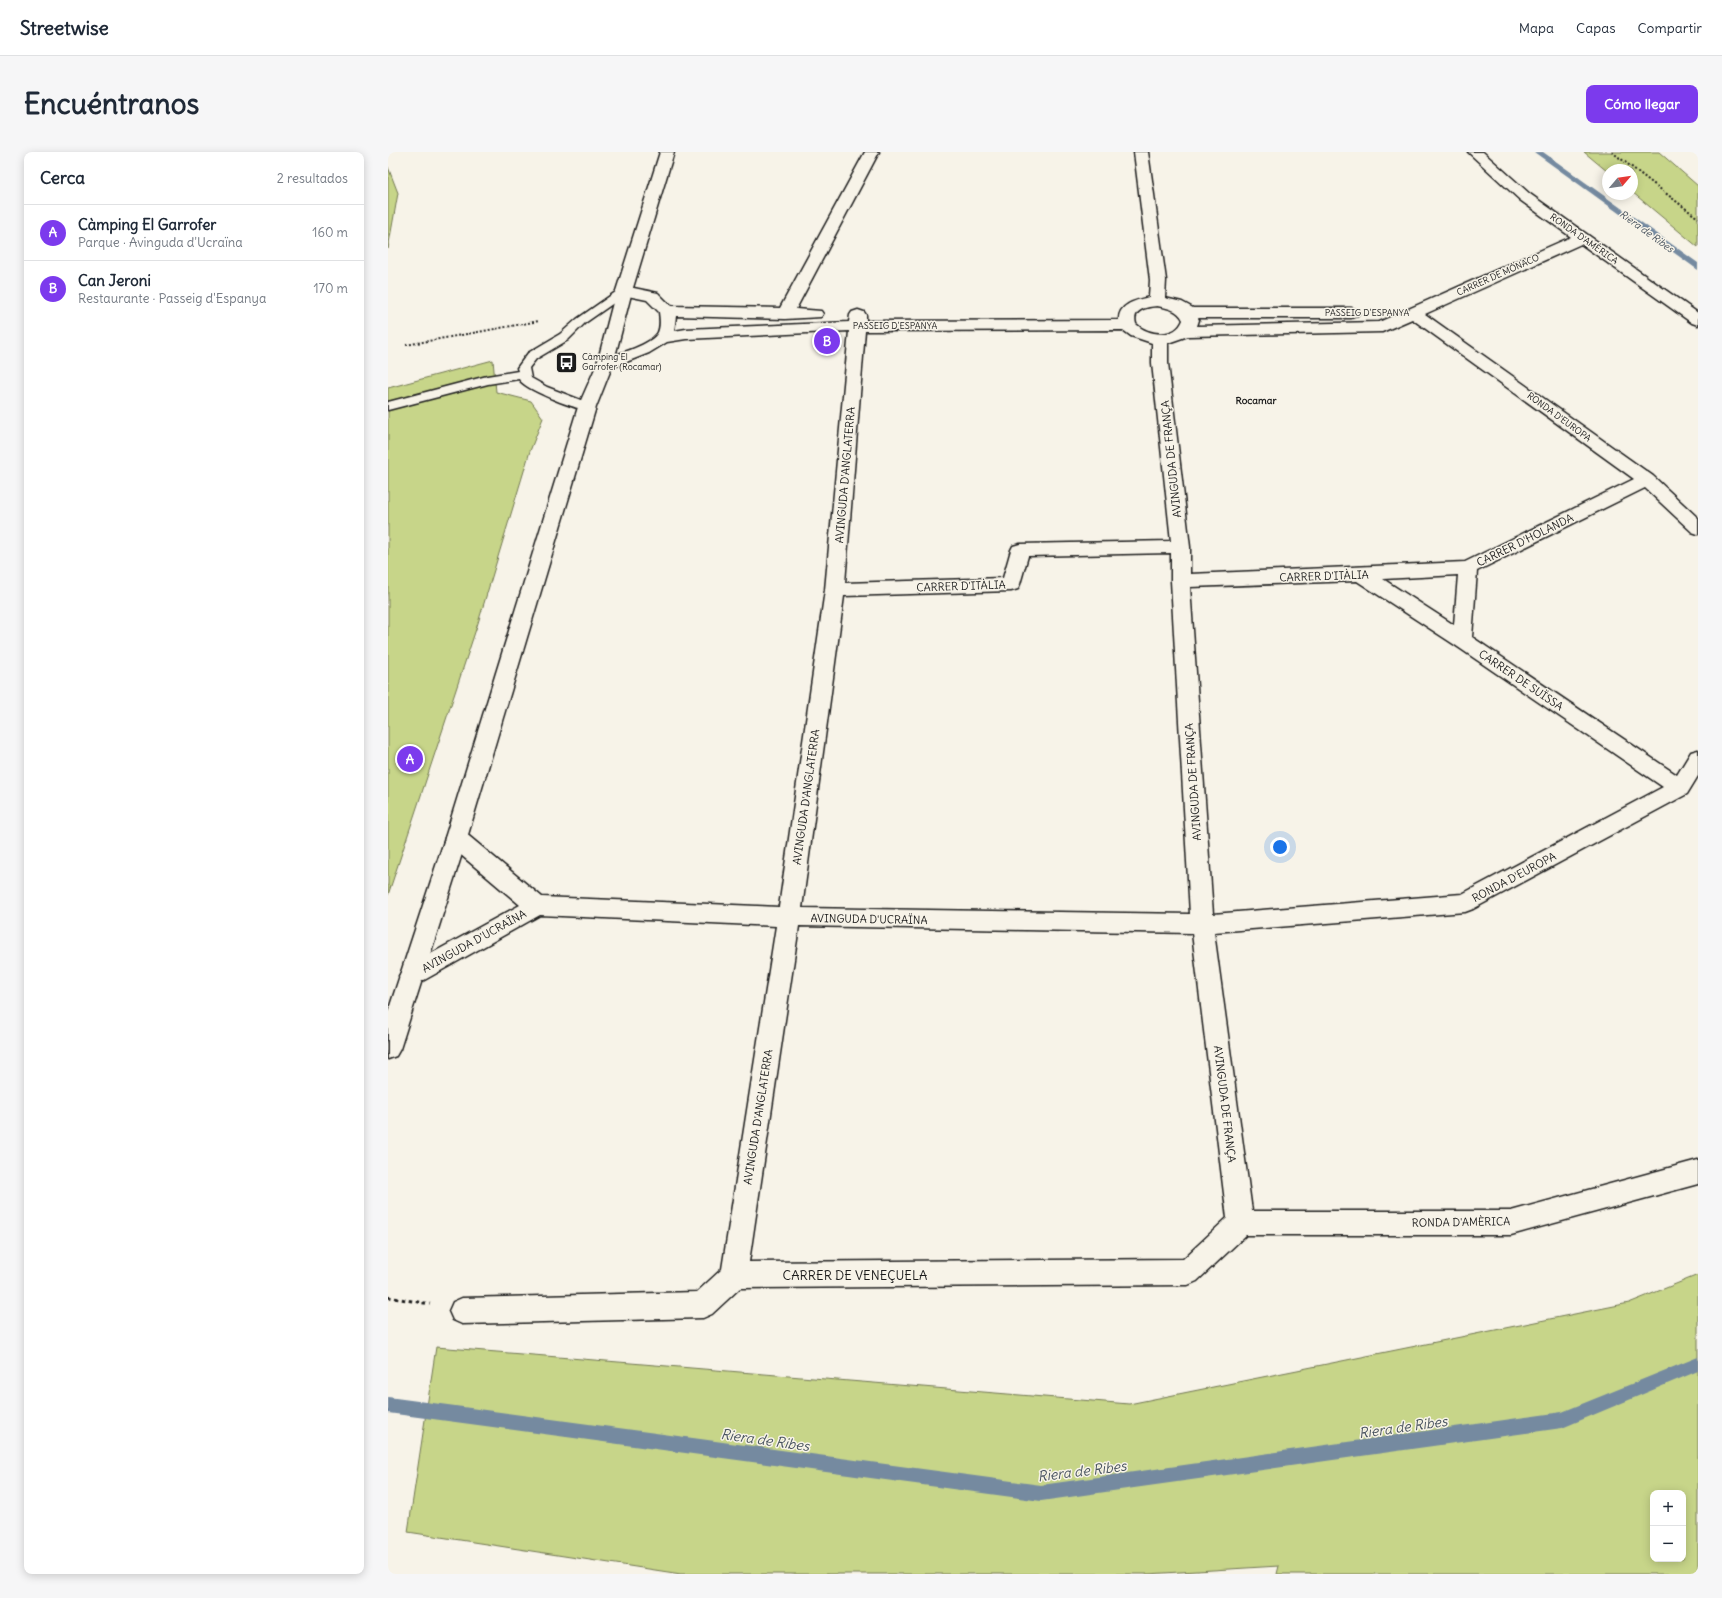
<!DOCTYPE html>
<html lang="es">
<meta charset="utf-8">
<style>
:root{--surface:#fff;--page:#f6f6f7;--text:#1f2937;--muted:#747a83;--line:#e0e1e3;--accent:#7c3aed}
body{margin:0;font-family:Delius,sans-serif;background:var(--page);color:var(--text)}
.controls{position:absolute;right:12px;bottom:12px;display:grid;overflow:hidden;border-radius:8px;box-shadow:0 2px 10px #0003}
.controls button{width:36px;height:36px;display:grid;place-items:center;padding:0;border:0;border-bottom:1px solid var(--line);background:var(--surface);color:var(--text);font:20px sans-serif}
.compass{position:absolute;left:1214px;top:12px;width:36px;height:36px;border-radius:50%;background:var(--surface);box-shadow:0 2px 10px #0003;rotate:61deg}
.you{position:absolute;left:892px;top:695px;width:14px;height:14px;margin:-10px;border:3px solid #fff;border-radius:50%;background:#1a73e8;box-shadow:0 0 0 6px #1a73e833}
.badge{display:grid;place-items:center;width:26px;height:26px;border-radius:50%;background:var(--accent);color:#fff;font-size:13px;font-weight:700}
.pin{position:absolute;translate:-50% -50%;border:2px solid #fff;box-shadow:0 1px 4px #0006}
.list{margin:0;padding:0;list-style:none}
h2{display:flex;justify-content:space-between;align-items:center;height:52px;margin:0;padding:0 16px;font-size:17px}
h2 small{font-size:13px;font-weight:400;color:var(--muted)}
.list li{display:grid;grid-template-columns:26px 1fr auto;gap:12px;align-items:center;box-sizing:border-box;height:56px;padding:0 16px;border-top:1px solid var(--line)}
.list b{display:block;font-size:15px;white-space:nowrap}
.list p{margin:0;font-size:13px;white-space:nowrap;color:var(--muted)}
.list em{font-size:13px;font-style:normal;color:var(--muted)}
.map{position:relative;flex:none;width:1310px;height:1422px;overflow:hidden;border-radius:8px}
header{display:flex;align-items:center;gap:24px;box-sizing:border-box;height:56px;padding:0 20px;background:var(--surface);border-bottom:1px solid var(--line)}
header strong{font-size:19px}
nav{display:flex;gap:22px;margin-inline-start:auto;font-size:14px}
.intro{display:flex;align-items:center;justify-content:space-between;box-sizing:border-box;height:96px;padding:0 24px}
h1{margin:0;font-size:28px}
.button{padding:10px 18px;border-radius:8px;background:var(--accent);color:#fff;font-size:14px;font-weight:700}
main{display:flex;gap:24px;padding:0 24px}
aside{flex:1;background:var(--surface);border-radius:8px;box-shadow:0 2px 10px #0003}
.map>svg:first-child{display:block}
.green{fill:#c7d589;stroke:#727852;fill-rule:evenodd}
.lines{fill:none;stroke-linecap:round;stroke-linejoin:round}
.stream{fill:#748aa0;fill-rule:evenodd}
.service-casing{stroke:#1c1c1c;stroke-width:3}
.minor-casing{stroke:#1c1c1c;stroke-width:3}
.tertiary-casing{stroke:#1c1c1c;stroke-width:3}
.path-far1{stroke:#1c1c1c;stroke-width:2;stroke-dasharray:2 2;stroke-linecap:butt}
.path{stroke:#1c1c1c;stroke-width:3;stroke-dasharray:3.5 3.5;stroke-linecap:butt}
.service{fill:#f7f3e8;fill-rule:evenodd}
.minor{fill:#f7f3e8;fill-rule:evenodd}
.tertiary{fill:#f7f3e8;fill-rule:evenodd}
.labels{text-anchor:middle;stroke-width:3;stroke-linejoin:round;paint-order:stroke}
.far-street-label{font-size:9px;fill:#1c1c1c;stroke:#f7f3e8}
.far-poi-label{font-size:9px;fill:#1c1c1c;stroke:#f7f3e8;text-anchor:start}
.far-water-label{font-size:10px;font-style:italic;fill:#48535e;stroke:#f7f3e8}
.far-neighbourhood-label{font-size:10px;font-weight:bold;fill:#1c1c1c;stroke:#f7f3e8}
.street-label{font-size:11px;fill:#1c1c1c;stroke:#f7f3e8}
.near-street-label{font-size:13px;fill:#1c1c1c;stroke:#f7f3e8}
.near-water-label{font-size:14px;font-style:italic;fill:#48535e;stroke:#f7f3e8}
</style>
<header>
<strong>Streetwise</strong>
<nav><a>Mapa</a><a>Capas</a><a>Compartir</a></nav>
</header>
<div class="intro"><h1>Encuéntranos</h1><a class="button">Cómo llegar</a></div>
<main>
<aside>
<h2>Cerca<small>2 resultados</small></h2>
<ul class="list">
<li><span class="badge">A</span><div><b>Càmping El Garrofer</b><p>Parque · Avinguda d'Ucraïna</p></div><em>160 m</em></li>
<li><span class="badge">B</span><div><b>Can Jeroni</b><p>Restaurante · Passeig d'Espanya</p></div><em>170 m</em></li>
</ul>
</aside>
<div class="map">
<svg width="1310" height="1422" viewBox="0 0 1310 1422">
<rect width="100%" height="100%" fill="#f7f3e8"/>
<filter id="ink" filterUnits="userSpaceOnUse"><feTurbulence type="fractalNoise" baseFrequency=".025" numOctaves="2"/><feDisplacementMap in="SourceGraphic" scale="8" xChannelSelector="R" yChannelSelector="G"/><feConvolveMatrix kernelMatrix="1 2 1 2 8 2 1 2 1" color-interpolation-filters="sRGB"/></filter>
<g filter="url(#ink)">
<g class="green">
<path d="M 1196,0 L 1271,0 L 1310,34 L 1310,95 L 1244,40 L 1244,18 L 1220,18 L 1220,20 Z"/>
<path d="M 0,15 L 10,41 L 0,97 Z"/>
<path d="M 105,208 L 108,240 L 143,249 L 155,266 L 142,299 L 90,471 L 0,743 L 0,236 Z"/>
<path d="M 1310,1123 L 1310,1422 L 889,1422 L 891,1414 L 759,1422 L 293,1422 L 20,1380 L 48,1195 L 741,1252 L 1241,1151 ZM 1265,1341 L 1295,1341 L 1295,1407 L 1265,1407 Z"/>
</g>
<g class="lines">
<g class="stream">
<path d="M 1146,0 L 1155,0 L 1310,111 L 1310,118 Z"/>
<path d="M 1310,1205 L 1310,1219 L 1174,1276 L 653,1349 L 0,1261 L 0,1245 L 653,1333 L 1174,1260 Z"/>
</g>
<defs>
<path id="service" d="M 236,136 L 240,137 L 242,139 L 240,141 L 197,171 L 180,188 L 148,207 L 141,216 L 143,226 L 159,235 L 203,252 L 205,255 L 203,258 C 193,260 135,237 131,227 L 100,232 L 0,258 L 0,250 L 99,224 L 130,219 L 129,216 L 140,201 L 172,182 L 189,167 L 232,137 Z"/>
<path id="minor" d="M 477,0 L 491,0 L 408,157 L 433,159 L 435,162 L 433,165 L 397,167 L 288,164 L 286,179 L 298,177 L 461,170 L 462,163 L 464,160 L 470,158 L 476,160 L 478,163 L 478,169 L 731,168 C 730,152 749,148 761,145 L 762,128 L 746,0 L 760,0 L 778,128 L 777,146 L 794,150 L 805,156 L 963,156 L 969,158 L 971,161 L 969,164 L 963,166 L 810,166 L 811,168 L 809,174 L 991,170 L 1183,85 L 1132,48 L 1080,0 L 1095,0 L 1142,42 L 1310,161 L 1310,173 L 1304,171 L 1193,92 L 1037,162 L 1265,324 L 1310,366 L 1310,382 L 1304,380 L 1257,336 L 1089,419 L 1084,485 L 1289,623 L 1303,600 L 1310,598 L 1310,624 L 1299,642 L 1085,757 L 1077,760 L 826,780 L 864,1059 L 1123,1059 L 1310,1008 L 1310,1032 L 1123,1083 L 858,1083 L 809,1129 L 800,1133 L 352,1136 L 324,1162 L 315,1166 L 74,1172 L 65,1168 L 61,1159 L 65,1150 L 74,1146 L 309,1140 L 334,1117 L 388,774 L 152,763 L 31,831 L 23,834 L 15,831 L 11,824 L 15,817 L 132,753 L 60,692 L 57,686 L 60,680 L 68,677 L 76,680 L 154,745 L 391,755 L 437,438 L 461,179 L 298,187 L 279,190 L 261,201 L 223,216 L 217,217 L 211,216 L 209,212 L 211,208 C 227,203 259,195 269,182 C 273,176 272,167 271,160 L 259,148 L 230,142 L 228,139 L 230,136 L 236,134 L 270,141 L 283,154 L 392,156 ZM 769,154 C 779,156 790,157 795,168 C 788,187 760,184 748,172 C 744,158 757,155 769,154 ZM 1024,167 L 1246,327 L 1077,410 L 802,422 L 802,395 L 780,211 L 780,191 L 800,184 L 994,180 ZM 735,178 L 743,184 L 764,191 L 764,211 L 783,389 L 632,392 L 625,394 L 623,398 L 615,426 L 457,431 L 477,179 ZM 783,401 L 783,429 L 802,762 L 414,756 L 456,444 L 623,439 L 630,437 L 632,432 L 640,404 ZM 1070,423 L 1066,473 L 995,427 ZM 969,429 L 1067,493 L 1275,635 L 1074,742 L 825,762 L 802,435 ZM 411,774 L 804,781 L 839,1066 L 795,1107 L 361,1110 Z"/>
<path id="tertiary" d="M 272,0 L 286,0 L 244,139 L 225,212 L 208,255 L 79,686 L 12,897 L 8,904 L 0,907 L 0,860 L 57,686 L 190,255 L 209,212 L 228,139 Z"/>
</defs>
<use href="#service" class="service-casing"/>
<use href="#minor" class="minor-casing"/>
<use href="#tertiary" class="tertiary-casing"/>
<g class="path-far1">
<path d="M 1224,0 L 1310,66"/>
<path d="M 18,193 L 151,169"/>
</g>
<path class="path" d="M 0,1145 L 42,1152"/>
<use href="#service" class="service"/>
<use href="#minor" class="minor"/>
<use href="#tertiary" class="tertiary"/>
</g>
</g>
<defs>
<symbol id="bus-square" viewBox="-11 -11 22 22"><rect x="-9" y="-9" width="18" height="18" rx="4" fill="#1c1c1c" stroke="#f7f3e8"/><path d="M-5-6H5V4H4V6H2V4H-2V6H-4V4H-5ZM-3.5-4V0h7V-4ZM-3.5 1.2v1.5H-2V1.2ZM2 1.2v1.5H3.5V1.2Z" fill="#fff"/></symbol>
</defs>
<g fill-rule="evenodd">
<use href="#bus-square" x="166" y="198" width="25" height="25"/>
</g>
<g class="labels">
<g class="far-street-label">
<text transform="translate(1196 87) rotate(35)" y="3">RONDA D'AMÈRICA</text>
<text transform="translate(1110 123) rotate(-24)" y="3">CARRER DE MÓNACO</text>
<text x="979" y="164">PASSEIG D'ESPANYA</text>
<text x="507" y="177">PASSEIG D'ESPANYA</text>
<text transform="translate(1171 265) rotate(36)" y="3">RONDA D'EUROPA</text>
</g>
<g class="far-poi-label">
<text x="194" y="208">Càmping El<tspan x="194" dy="10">Garrofer (Rocamar)</tspan></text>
</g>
<g class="far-water-label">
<text transform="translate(1259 79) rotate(36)" y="4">Riera de Ribes</text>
</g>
<g class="far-neighbourhood-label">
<text x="868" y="252">Rocamar</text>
</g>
<g class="street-label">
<text transform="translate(783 307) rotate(-96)" y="4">AVINGUDA DE FRANÇA</text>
<text transform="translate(457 323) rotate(-85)" y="4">AVINGUDA D'ANGLATERRA</text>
<text transform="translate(1137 388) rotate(-26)" y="4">CARRER D'HOLANDA</text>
<text transform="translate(936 424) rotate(-2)" y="4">CARRER D'ITÀLIA</text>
<text transform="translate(573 434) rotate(-2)" y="4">CARRER D'ITÀLIA</text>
<text transform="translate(1133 528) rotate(34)" y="4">CARRER DE SUÏSSA</text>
<text transform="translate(805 630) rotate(-94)" y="4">AVINGUDA DE FRANÇA</text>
<text transform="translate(418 645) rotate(-82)" y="4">AVINGUDA D'ANGLATERRA</text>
<text transform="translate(1126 725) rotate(-28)" y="4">RONDA D'EUROPA</text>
<text transform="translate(481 767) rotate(1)" y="4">AVINGUDA D'UCRAÏNA</text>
<text transform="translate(86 789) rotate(-29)" y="4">AVINGUDA D'UCRAÏNA</text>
<text transform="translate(837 952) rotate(83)" y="4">AVINGUDA DE FRANÇA</text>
<text transform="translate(370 965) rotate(-81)" y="4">AVINGUDA D'ANGLATERRA</text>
<text transform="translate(1073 1070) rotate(-1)" y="4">RONDA D'AMÈRICA</text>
</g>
<g class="near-street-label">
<text x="467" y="1128">CARRER DE VENEÇUELA</text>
</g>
<g class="near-water-label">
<text transform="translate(1015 1275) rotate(-8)" y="5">Riera de Ribes</text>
<text transform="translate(377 1288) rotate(8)" y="5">Riera de Ribes</text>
<text transform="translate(694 1319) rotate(-7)" y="5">Riera de Ribes</text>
</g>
</g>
</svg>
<div class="controls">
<button>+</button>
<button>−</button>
</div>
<svg class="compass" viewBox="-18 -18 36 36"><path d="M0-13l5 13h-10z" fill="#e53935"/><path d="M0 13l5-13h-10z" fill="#747a83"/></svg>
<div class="you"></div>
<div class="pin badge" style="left:22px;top:607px">A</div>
<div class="pin badge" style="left:439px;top:189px">B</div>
</div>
</main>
